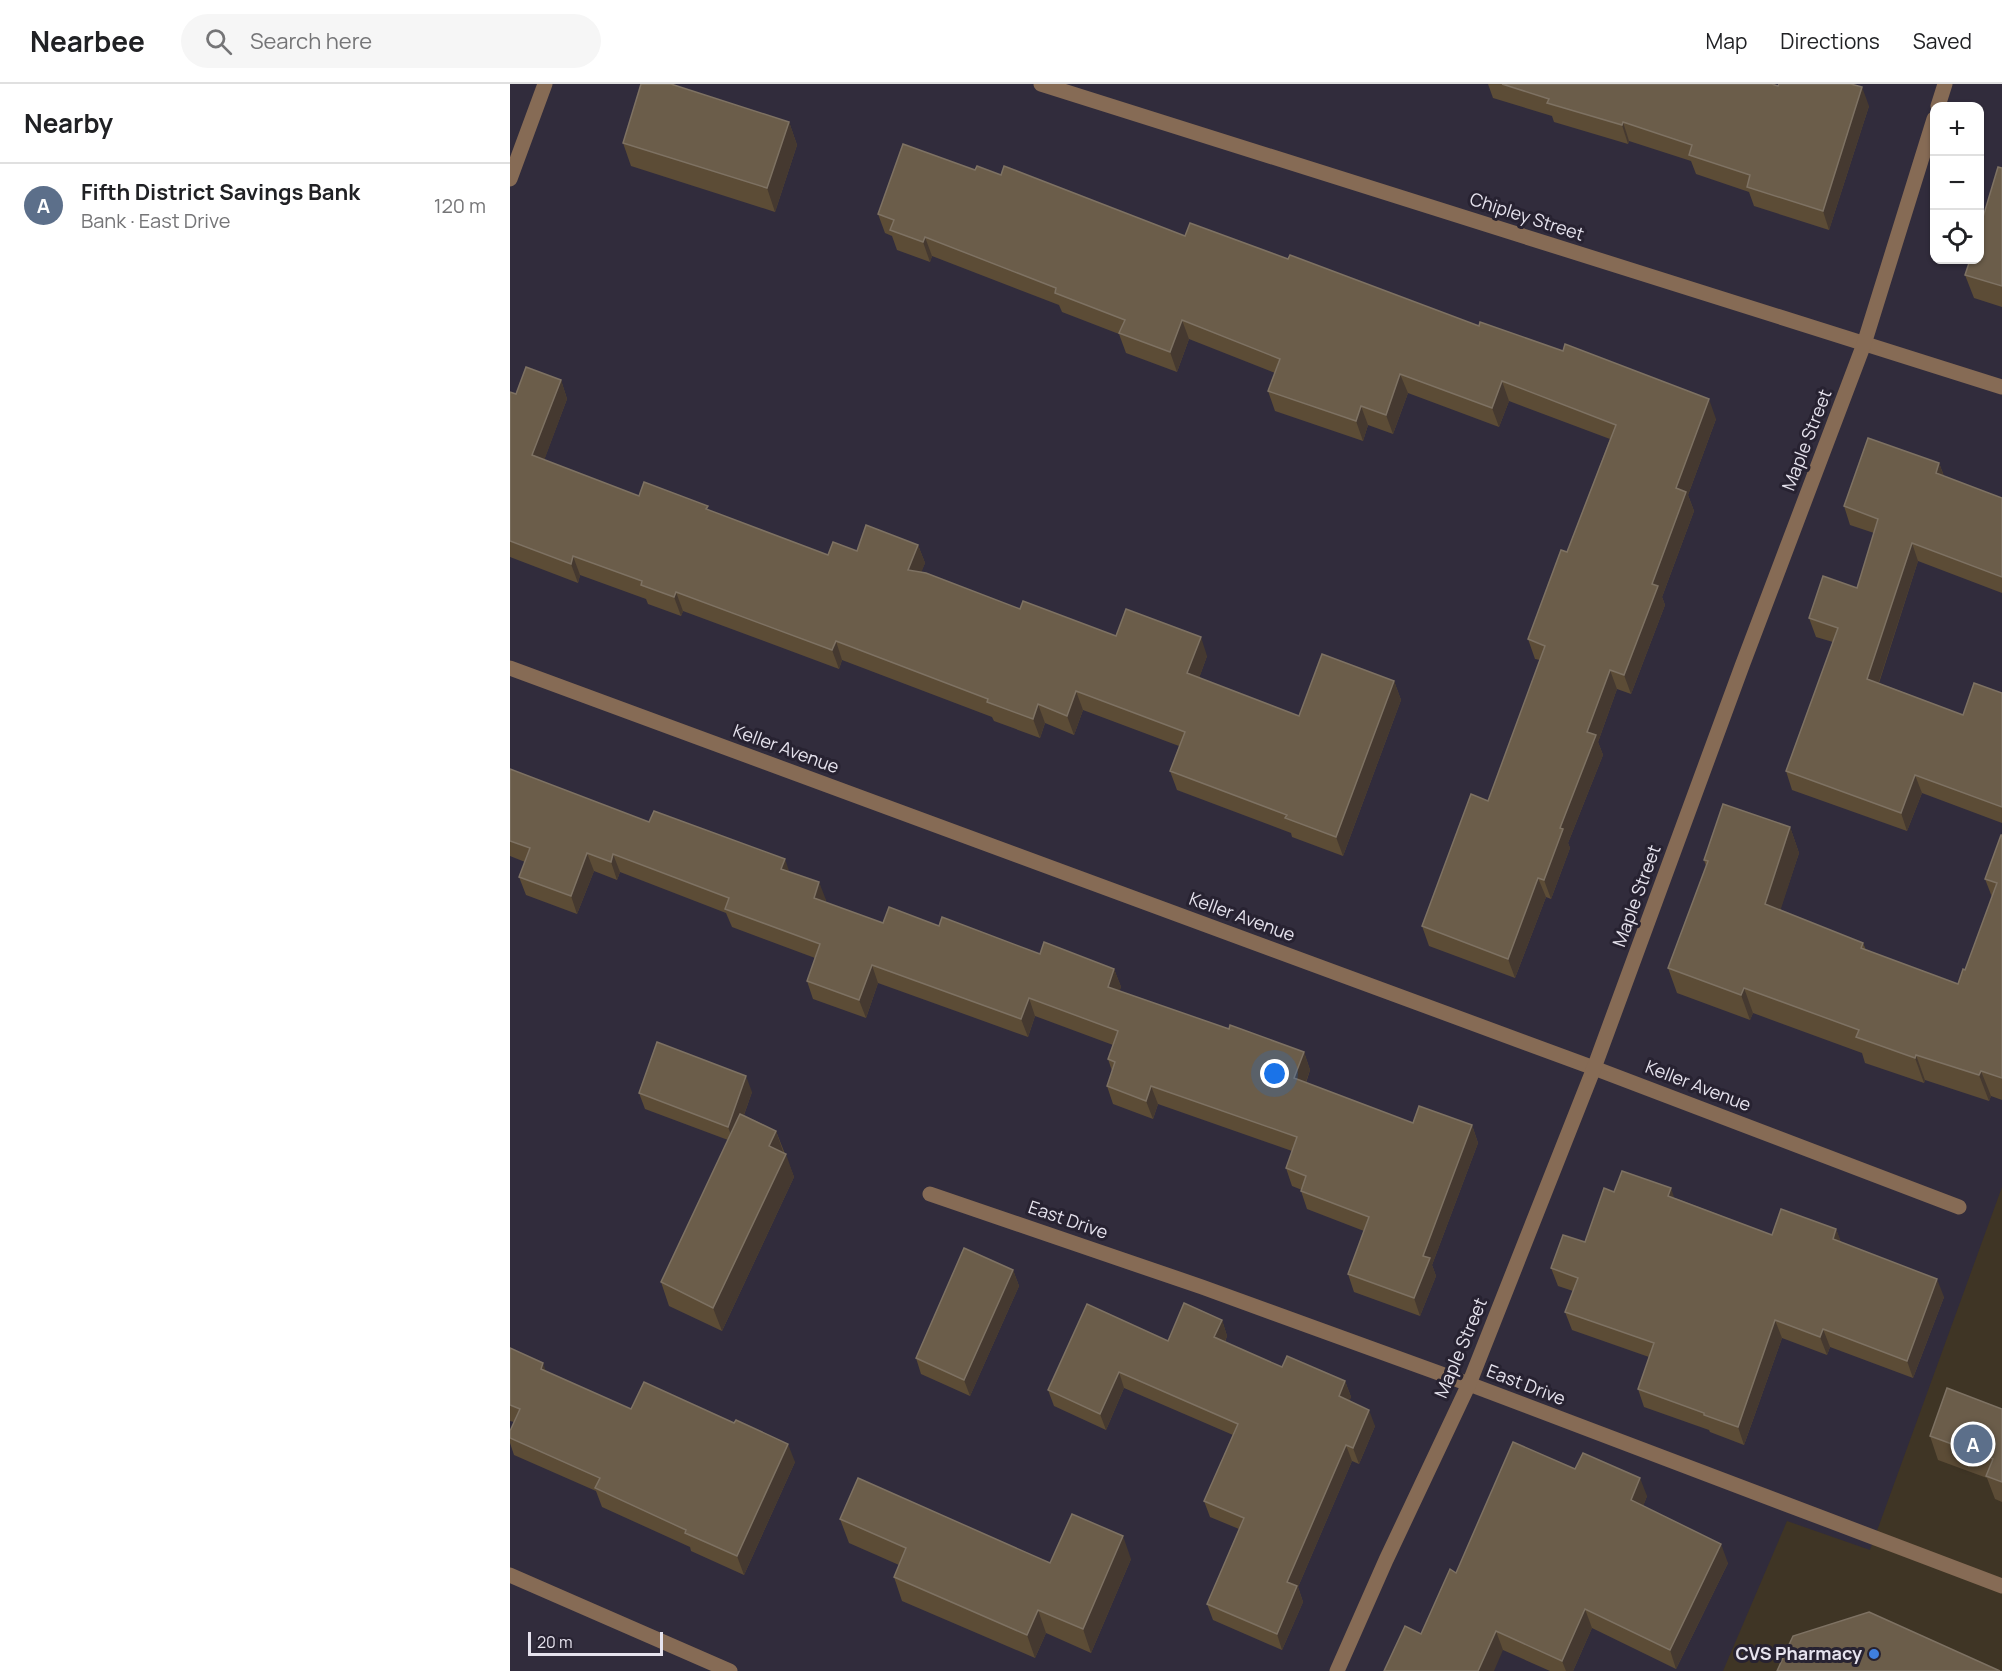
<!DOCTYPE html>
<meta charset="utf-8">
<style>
:root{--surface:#fff;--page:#f6f6f6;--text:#202124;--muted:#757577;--line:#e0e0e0;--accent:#2563eb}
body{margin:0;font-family:Manrope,sans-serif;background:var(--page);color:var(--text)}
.controls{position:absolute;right:18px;top:18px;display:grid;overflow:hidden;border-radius:12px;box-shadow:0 2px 4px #0004}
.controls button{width:54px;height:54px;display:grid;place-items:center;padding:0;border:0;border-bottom:2px solid var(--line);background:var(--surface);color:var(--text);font:30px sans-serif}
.scale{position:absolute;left:18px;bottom:15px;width:135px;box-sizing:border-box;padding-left:6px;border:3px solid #e6e3ee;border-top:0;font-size:16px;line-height:21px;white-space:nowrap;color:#e6e3ee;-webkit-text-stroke:4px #272231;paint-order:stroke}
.you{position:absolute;left:765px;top:990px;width:21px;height:21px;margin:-15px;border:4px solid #fff;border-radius:50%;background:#1a73e8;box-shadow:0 0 0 9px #1a73e833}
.badge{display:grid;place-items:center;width:39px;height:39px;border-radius:50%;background:var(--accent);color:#fff;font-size:20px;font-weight:700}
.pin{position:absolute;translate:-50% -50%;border:3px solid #fff;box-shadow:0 2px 6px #0006}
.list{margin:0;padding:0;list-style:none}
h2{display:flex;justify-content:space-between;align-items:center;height:78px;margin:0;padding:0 24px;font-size:26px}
h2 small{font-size:20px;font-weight:400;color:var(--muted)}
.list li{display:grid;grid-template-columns:39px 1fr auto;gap:18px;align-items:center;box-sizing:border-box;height:84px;padding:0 24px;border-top:2px solid var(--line)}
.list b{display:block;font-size:22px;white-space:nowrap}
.list p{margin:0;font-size:20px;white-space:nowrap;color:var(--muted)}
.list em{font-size:20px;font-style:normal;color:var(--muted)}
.icon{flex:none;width:33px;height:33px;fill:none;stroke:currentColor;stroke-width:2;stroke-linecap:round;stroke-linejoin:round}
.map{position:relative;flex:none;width:1492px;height:1587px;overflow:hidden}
header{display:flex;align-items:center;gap:36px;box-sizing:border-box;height:84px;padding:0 30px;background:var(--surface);border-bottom:2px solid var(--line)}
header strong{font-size:28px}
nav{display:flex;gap:33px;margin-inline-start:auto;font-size:21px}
.search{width:420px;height:54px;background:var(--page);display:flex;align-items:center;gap:15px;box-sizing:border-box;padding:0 21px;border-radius:33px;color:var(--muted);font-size:22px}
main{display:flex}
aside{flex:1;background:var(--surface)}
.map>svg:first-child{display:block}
.commercial{fill:#3f3525}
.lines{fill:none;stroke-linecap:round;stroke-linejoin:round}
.minor{stroke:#866b55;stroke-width:15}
.wall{fill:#5c4c36}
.shaded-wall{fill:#453930}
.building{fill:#6b5d4a;stroke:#7e7263;stroke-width:1.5}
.shop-dot{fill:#3f7fe0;stroke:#272231;stroke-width:2}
.labels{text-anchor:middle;stroke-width:6;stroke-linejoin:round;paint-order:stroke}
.street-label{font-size:18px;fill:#e6e3ee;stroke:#272231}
.poi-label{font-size:18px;font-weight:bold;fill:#e6e3ee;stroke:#272231;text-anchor:end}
</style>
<header>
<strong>Nearbee</strong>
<div class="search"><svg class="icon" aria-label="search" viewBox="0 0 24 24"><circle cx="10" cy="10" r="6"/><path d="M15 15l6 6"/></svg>Search here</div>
<nav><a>Map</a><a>Directions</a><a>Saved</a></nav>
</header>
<main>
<aside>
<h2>Nearby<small></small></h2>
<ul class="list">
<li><span class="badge" style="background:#5c6f8a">A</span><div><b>Fifth District Savings Bank</b><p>Bank · East Drive</p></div><em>120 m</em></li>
</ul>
</aside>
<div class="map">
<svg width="1492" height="1587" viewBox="0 0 1492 1587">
<rect width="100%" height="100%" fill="#312c3c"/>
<path class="commercial" d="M 1492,1103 L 1492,1587 L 1213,1587 L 1277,1437 L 1360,1466 Z"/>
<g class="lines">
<g class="minor">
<path d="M 531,0 L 1492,303"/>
<path d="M 1428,22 L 1435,0"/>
<path d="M 0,95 L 35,0"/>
<path d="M 0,584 L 1084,984 L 1449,1123"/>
<path d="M 420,1110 L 692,1203 L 959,1300 L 1492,1502"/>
<path d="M 0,1491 L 220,1587"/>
<path d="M 827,1587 L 876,1476 L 959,1300 L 1084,984 L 1232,582 L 1354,260 L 1424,35"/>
</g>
</g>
<g class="wall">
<path d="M 978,0 L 1262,0 L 1359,22 L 1319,146 L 1244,122 L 1239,108 L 1186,90 L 1181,77 L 1119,57 L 1118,60 L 1044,38 L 1042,32 L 983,14 Z"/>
<path d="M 279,38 L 287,61 L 265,128 L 121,82 L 113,59 Z"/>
<path d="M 1492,84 L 1492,223 L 1464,214 L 1455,191 Z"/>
<path d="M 465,86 L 491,91 L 675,152 L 1206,335 L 1178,411 L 1184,427 L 1152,513 L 1155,521 L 1121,610 L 1107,605 L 1088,658 L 1093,671 L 1058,759 L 1060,764 L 1041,815 L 1036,813 L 1005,894 L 919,862 L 912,842 L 978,717 L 1030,576 L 1025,575 L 1018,555 L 1057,468 L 1100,355 L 999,317 L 989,343 L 898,309 L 883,350 L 858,341 L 853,357 L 765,327 L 758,307 L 765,289 L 679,255 L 667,288 L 616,269 L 609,250 L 552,228 L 549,221 L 422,172 L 420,178 L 387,166 L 382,152 L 375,149 L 368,130 Z"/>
<path d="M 51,296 L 57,315 L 34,376 L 129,412 L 199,426 L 318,471 L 347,467 L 408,461 L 415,479 L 411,488 L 510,525 L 606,552 L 697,572 L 689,594 L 789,632 L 884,597 L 891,616 L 833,772 L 782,753 L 781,749 L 667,706 L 660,687 L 669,662 L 573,626 L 564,651 L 535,639 L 530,654 L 484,637 L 482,633 L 332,576 L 329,585 L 173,527 L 171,532 L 138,520 L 136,515 L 70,491 L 68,499 L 0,473 L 0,308 L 6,310 Z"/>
<path d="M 1429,379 L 1434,392 L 1492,414 L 1492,509 L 1408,477 L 1369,599 L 1453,631 L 1492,609 L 1492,739 L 1412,709 L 1397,747 L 1282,706 L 1276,687 L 1323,558 L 1306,553 L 1299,534 L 1347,504 L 1364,449 L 1340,441 L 1334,422 Z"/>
<path d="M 0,685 L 139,738 L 279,788 L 316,816 L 315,818 L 373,839 L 429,842 L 530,870 L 604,885 L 611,903 L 609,907 L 719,945 L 794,968 L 800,986 L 796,999 L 903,1039 L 962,1041 L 968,1059 L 922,1181 L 926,1192 L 910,1232 L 844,1208 L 838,1190 L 854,1147 L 797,1125 L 791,1107 L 792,1106 L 782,1102 L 776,1084 L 782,1067 L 648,1020 L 643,1035 L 603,1020 L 597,1002 L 602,987 L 598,975 L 603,961 L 525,932 L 518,953 L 368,899 L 356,934 L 303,915 L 297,897 L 305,874 L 222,843 L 216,829 L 110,788 L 107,796 L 84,787 L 67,830 L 16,811 L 9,793 L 15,778 L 0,772 Z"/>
<path d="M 1280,743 L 1289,769 L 1270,826 L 1353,859 L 1356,866 L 1448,900 L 1455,886 L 1482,813 L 1475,795 L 1492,751 L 1492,1016 L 1481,1012 L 1479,1017 L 1415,996 L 1414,999 L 1355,979 L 1352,969 L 1243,929 L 1240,936 L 1167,909 L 1158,884 L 1196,782 L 1194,776 Z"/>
<path d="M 242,1008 L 234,1031 L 266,1047 L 284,1093 L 212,1247 L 159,1222 L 151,1198 L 218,1056 L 135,1025 L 129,1009 Z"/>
<path d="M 1104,1108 L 1165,1114 L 1262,1151 L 1326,1145 L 1331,1159 L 1434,1213 L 1403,1294 L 1320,1263 L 1317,1271 L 1272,1254 L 1234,1361 L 1200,1348 L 1199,1346 L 1134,1323 L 1128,1305 L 1139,1273 L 1062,1246 L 1055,1228 L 1063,1207 L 1048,1202 L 1041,1184 L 1075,1158 Z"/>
<path d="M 503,1186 L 509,1202 L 460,1312 L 411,1290 L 406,1274 Z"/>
<path d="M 712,1236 L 717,1252 L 715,1258 L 772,1283 L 835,1297 L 841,1313 L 839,1317 L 865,1342 L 849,1380 L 842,1377 L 788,1503 L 793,1518 L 772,1566 L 703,1536 L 697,1520 L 729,1445 L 700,1433 L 694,1417 L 723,1351 L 614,1304 L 596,1346 L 544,1322 L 538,1306 Z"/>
<path d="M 0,1264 L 37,1288 L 121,1325 L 285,1378 L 234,1491 L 181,1467 L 180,1463 L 92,1423 L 86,1407 L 4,1371 L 0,1359 L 0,1348 L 4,1338 L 0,1337 Z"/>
<path d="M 1492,1325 L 1492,1418 L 1485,1415 L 1477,1394 L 1428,1376 L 1420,1352 Z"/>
<path d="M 1065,1385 L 1137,1412 L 1133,1422 L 1218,1479 L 1166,1585 L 1082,1544 L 1063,1587 L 1040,1587 L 993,1566 L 911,1550 L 946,1489 Z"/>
<path d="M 330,1435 L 540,1479 L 621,1475 L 581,1569 L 536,1549 L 525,1574 L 392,1517 L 384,1493 L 389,1481 L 339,1459 Z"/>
</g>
<g class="shaded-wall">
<path d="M 1352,3 L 1359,22 L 1319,146 L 1313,127 Z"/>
<path d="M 279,38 L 287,61 L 265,128 L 257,104 Z"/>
<path d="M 1113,38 L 1119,57 L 1118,60 L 1112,41 Z"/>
<path d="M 415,153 L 422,172 L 420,178 L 413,158 Z"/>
<path d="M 672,236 L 679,255 L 667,288 L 660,268 Z"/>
<path d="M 890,290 L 898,309 L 883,350 L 876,331 Z"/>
<path d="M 51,296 L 57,315 L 29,390 L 22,371 Z"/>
<path d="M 992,297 L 999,317 L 989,343 L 982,324 Z"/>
<path d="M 1199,315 L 1206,335 L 1178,411 L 1184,427 L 1152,513 L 1155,521 L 1121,610 L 1114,591 L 1142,500 L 1166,404 Z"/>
<path d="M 851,322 L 858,341 L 853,357 L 846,337 Z"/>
<path d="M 1429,379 L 1436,398 L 1426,389 Z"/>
<path d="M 1402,459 L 1408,477 L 1364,613 L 1357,595 Z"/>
<path d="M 408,461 L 415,479 L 405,505 L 398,486 Z"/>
<path d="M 63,472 L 70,491 L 68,499 L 61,480 Z"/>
<path d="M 166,508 L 173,527 L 171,532 L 164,513 Z"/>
<path d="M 691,553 L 697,572 L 684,608 L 677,589 Z"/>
<path d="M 326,557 L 332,576 L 329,585 L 322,566 Z"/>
<path d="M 1100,586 L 1107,605 L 1088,658 L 1093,671 L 1058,759 L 1060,764 L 1041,815 L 1034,796 L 1077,648 Z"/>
<path d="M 884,597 L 891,616 L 833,772 L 826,753 Z"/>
<path d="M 566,607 L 573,626 L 564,651 L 557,632 Z"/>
<path d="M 528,620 L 535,639 L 530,654 L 523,635 Z"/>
<path d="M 1405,691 L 1412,709 L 1397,747 L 1391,729 Z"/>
<path d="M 1280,743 L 1289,769 L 1264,846 L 1255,820 Z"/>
<path d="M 77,769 L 84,787 L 67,830 L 61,812 Z"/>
<path d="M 103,770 L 110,788 L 107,796 L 101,778 Z"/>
<path d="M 275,775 L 281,793 L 271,785 Z"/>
<path d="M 1028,794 L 1036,813 L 1005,894 L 998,875 Z"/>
<path d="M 309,798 L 316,816 L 310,831 L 304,814 Z"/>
<path d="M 362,881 L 368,899 L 356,934 L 349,916 Z"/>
<path d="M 604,885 L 611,903 L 604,921 L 598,903 Z"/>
<path d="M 1234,904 L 1243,929 L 1240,936 L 1231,911 Z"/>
<path d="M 519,914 L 525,932 L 518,953 L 511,935 Z"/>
<path d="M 794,968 L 800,986 L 791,1012 L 784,994 Z"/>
<path d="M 1406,971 L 1415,996 L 1414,999 L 1405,974 Z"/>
<path d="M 1471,987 L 1481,1012 L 1479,1017 L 1469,991 Z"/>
<path d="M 236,992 L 242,1008 L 224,1059 L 218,1043 Z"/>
<path d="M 641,1002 L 648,1020 L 643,1035 L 636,1017 Z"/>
<path d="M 962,1041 L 968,1059 L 922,1181 L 926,1192 L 910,1232 L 904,1214 L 913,1172 Z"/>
<path d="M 266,1047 L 274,1070 L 259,1062 Z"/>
<path d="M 276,1070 L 284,1093 L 212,1247 L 203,1224 Z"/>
<path d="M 1161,1104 L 1167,1122 L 1158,1112 Z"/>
<path d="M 1326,1145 L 1333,1163 L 1323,1155 Z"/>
<path d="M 503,1186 L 509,1202 L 460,1312 L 454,1296 Z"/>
<path d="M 1427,1195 L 1434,1213 L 1403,1294 L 1397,1277 Z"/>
<path d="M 712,1236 L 717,1252 L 710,1269 L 704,1253 Z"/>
<path d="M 1265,1236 L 1272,1254 L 1234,1361 L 1228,1343 Z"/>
<path d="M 1313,1245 L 1320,1263 L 1317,1271 L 1310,1253 Z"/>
<path d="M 33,1279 L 40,1298 L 31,1285 Z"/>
<path d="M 609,1288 L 614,1304 L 596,1346 L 590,1330 Z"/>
<path d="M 835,1297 L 841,1313 L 834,1329 L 829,1312 Z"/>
<path d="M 859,1326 L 865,1342 L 849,1380 L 843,1364 Z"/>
<path d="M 278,1360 L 285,1378 L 234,1491 L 227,1472 Z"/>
<path d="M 836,1361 L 842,1377 L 788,1503 L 793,1518 L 772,1566 L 767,1550 L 777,1498 Z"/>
<path d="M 1130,1394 L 1137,1412 L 1128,1435 L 1121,1416 Z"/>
<path d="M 613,1452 L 621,1475 L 581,1569 L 573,1545 Z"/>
<path d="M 1211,1460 L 1218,1479 L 1166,1585 L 1160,1566 Z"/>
<path d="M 1075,1525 L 1082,1544 L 1063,1587 L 1056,1587 L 1052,1577 Z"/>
<path d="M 528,1526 L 536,1549 L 525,1574 L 517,1551 Z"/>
<path d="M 986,1547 L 993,1566 L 984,1587 L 968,1587 Z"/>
</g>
<g class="building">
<path d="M 131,0 L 161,0 L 279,38 L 257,104 L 113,59 Z"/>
<path d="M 992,0 L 1262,0 L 1268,2 L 1269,0 L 1341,0 L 1352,3 L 1313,127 L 1237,103 L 1240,91 L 1179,71 L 1182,61 L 1113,38 L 1112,41 L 1037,19 L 1039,15 Z"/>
<path d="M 393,60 L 465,86 L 467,82 L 491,91 L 494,82 L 675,152 L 680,139 L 778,175 L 780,171 L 969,242 L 970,238 L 1053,267 L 1055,260 L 1199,315 L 1166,404 L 1176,408 L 1142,500 L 1148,502 L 1114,591 L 1100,586 L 1077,648 L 1086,651 L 1050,744 L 1053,745 L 1034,796 L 1028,794 L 998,875 L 912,842 L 961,710 L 978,717 L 1035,562 L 1018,555 L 1051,466 L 1057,468 L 1106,341 L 992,297 L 982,324 L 890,290 L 876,331 L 851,322 L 846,337 L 758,307 L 770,275 L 672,236 L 660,268 L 609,249 L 615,236 L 545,209 L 546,204 L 415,153 L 413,158 L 380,146 L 384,136 L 368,130 Z"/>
<path d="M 1488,83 L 1492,84 L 1492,202 L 1455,191 L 1460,176 L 1470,176 L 1470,143 Z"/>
<path d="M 16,283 L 51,296 L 22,371 L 129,412 L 134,398 L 198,422 L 196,425 L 318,471 L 323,458 L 347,467 L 356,441 L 408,461 L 398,486 L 416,489 L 510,525 L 513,517 L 606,552 L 616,525 L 691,553 L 677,589 L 789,632 L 812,570 L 884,597 L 826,753 L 775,734 L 777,731 L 660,687 L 675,648 L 566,607 L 557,632 L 528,620 L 523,635 L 477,618 L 478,615 L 326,557 L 322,566 L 166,508 L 164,513 L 131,501 L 132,497 L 63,472 L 61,480 L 0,457 L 0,308 L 6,310 Z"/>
<path d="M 1358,354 L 1429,379 L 1426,389 L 1492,414 L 1492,493 L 1402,459 L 1357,595 L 1453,631 L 1464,599 L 1492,609 L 1492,723 L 1405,691 L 1391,729 L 1276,687 L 1328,544 L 1299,534 L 1313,492 L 1347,504 L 1368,435 L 1334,422 Z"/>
<path d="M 0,685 L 139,738 L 144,727 L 275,775 L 271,785 L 309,798 L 304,814 L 373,839 L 379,823 L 429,842 L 432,833 L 530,870 L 534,858 L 604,885 L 598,903 L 719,945 L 720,941 L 794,968 L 784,994 L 903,1039 L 909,1022 L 962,1041 L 913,1172 L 920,1174 L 904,1214 L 838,1190 L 859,1133 L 791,1107 L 796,1092 L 776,1084 L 787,1053 L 641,1002 L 636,1017 L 597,1002 L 605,978 L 598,975 L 608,947 L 519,914 L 511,935 L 362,881 L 349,916 L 297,897 L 310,860 L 215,825 L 219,814 L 103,770 L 101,778 L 77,769 L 61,812 L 9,793 L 20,764 L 0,757 Z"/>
<path d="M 1213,720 L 1280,743 L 1255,820 L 1353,859 L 1351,864 L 1448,900 L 1453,885 L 1455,886 L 1487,799 L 1475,795 L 1491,751 L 1492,751 L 1492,994 L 1471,987 L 1469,991 L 1406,971 L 1405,974 L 1346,953 L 1349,946 L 1234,904 L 1231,911 L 1158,884 L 1198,777 L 1194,776 Z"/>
<path d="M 147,958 L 236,992 L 218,1043 L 129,1009 Z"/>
<path d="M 230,1030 L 266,1047 L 259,1062 L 276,1070 L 203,1224 L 151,1198 Z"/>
<path d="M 1112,1087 L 1161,1104 L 1158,1112 L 1262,1151 L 1271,1125 L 1326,1145 L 1323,1155 L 1427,1195 L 1397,1277 L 1313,1245 L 1310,1253 L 1265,1236 L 1228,1343 L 1194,1331 L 1194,1329 L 1128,1305 L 1144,1259 L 1055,1228 L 1068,1194 L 1041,1184 L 1053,1151 L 1075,1158 L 1094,1104 L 1104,1108 Z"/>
<path d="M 454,1164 L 503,1186 L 454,1296 L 406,1274 Z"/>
<path d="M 674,1219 L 712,1236 L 704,1253 L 772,1283 L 777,1272 L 835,1297 L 829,1312 L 859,1326 L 843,1364 L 836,1361 L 777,1498 L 787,1502 L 767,1550 L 697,1520 L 734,1434 L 694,1417 L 728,1340 L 609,1288 L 590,1330 L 538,1306 L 577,1220 L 658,1257 Z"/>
<path d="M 0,1264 L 33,1279 L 31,1285 L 121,1325 L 134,1298 L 224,1339 L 226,1336 L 278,1360 L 227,1472 L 175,1449 L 176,1446 L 85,1404 L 90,1394 L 0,1354 L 0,1347 L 10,1325 L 0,1321 Z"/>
<path d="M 1437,1304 L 1492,1325 L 1492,1398 L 1476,1392 L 1483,1375 L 1420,1352 Z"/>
<path d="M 1003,1358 L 1065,1385 L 1073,1369 L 1130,1394 L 1121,1416 L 1211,1460 L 1160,1566 L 1075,1525 L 1052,1577 L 986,1547 L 968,1587 L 874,1587 L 895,1542 L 911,1550 L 940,1485 L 946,1489 Z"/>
<path d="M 348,1394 L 540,1479 L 562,1430 L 613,1452 L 573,1545 L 528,1526 L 517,1551 L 384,1493 L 396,1464 L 330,1435 Z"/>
<path d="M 1359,1528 L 1490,1587 L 1267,1587 L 1283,1552 Z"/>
</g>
<circle class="shop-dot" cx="1364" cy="1570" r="6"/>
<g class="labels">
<g class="street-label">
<text transform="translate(1017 133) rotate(18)" y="6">Chipley Street</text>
<text transform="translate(1297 356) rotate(-69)" y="6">Maple Street</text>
<text transform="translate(276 665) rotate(20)" y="6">Keller Avenue</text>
<text transform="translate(1127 812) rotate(-70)" y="6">Maple Street</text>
<text transform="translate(732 833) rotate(20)" y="6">Keller Avenue</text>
<text transform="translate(1188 1002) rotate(21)" y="6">Keller Avenue</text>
<text transform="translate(558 1136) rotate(19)" y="6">East Drive</text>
<text transform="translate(951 1264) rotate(-67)" y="6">Maple Street</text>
<text transform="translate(1016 1301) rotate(21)" y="6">East Drive</text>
</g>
<g class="poi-label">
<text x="1352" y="1576">CVS Pharmacy</text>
</g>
</g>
</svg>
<div class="controls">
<button>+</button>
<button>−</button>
<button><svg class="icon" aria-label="locate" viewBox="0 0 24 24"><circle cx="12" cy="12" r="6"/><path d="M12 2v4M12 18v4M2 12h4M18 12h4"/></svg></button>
</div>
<div class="scale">20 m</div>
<div class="you"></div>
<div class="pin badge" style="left:1463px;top:1360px;background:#5c6f8a">A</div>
</div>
</main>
